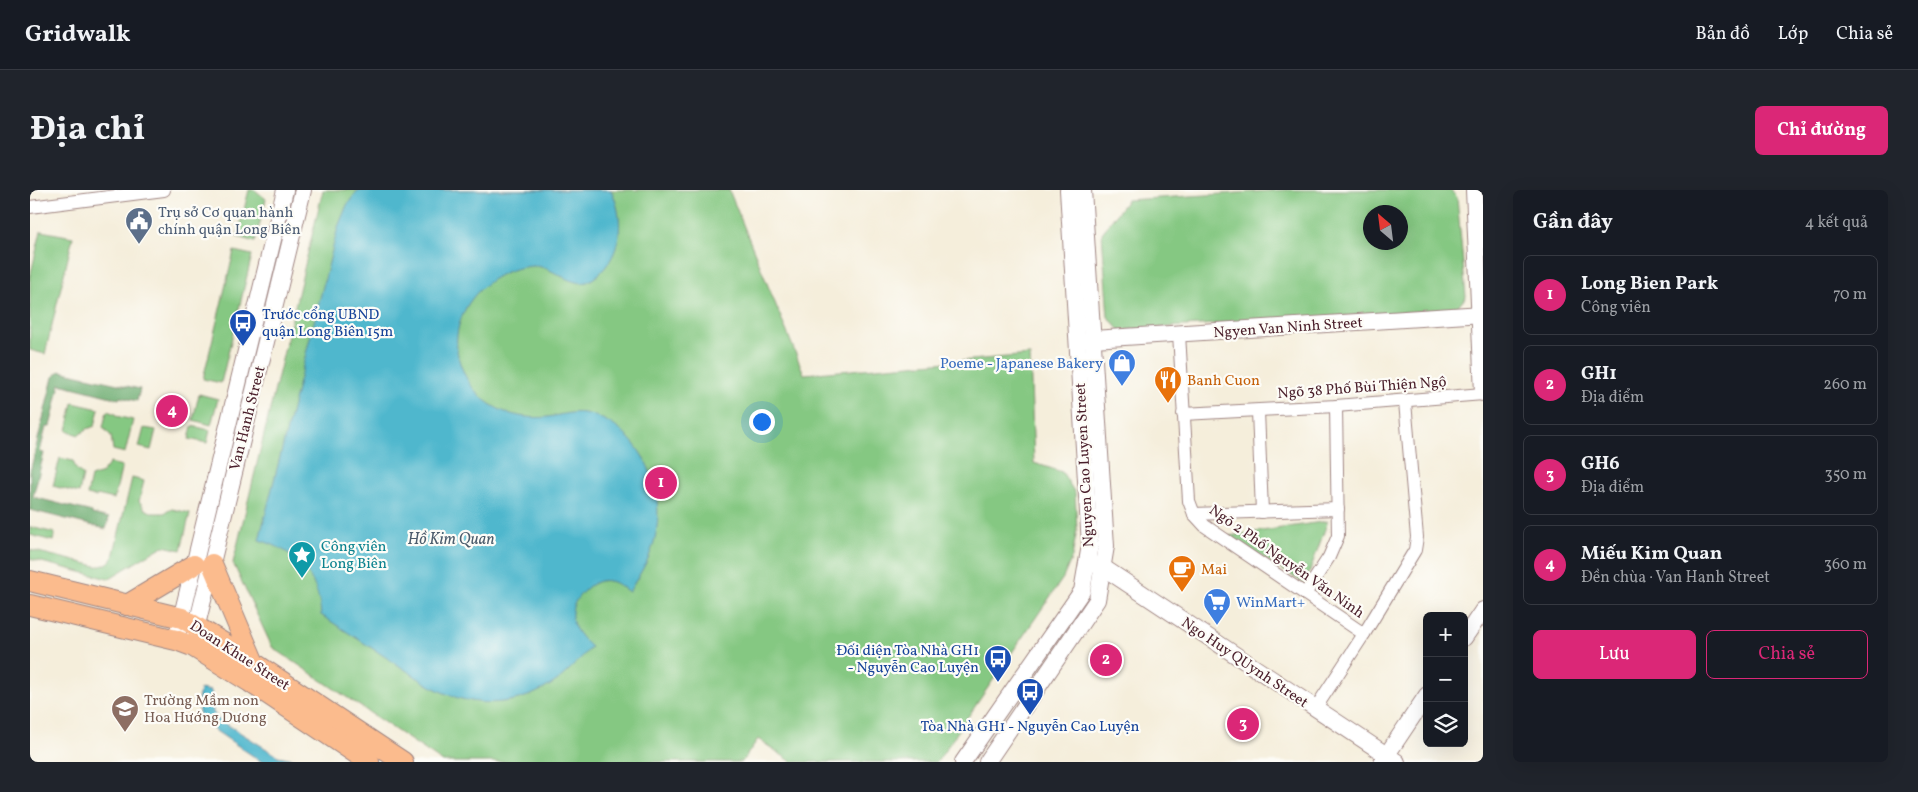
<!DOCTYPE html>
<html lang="vi">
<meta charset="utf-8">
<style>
:root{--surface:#171b24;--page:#20242c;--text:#f1f3f6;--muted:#9ea1a6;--line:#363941;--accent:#db2777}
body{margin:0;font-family:Vollkorn,serif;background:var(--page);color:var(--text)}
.controls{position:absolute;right:15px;bottom:15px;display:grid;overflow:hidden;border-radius:8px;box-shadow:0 5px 20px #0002}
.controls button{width:45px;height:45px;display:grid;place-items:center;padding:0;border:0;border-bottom:1px solid var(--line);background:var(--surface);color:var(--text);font:25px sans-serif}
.compass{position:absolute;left:1333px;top:15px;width:45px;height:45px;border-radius:50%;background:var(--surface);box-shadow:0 5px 20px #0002;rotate:332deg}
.you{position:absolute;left:731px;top:231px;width:18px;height:18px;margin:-12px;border:4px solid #fff;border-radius:50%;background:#1a73e8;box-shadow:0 0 0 8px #1a73e833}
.badge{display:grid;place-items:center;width:32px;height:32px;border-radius:50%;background:var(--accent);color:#fff;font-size:16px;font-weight:700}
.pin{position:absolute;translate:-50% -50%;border:2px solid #fff;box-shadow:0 1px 5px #0006}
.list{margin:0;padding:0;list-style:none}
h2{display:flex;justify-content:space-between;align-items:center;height:65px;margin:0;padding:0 20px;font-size:21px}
h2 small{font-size:16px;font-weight:400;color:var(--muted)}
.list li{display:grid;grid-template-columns:32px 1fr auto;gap:15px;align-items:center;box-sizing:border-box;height:80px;margin:0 10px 10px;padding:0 10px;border:1px solid var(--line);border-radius:8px}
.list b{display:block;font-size:19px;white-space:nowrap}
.list p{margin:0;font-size:16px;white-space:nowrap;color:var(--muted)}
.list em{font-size:16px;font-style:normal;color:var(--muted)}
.actions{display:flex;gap:10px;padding:15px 20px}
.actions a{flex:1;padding:11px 0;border:1px solid var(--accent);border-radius:8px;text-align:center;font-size:18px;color:var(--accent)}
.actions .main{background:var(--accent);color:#fff}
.icon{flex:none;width:28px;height:28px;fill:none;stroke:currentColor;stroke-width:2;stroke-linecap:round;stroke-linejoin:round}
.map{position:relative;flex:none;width:1453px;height:572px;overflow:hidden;border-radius:8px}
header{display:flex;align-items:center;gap:30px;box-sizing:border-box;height:70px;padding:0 25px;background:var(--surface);border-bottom:1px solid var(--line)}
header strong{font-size:24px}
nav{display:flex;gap:28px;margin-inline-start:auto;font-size:18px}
.intro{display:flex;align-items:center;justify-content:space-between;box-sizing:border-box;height:120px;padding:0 30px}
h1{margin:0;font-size:35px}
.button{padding:12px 22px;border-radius:8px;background:var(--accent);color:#fff;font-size:18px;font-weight:700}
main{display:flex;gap:30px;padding:0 30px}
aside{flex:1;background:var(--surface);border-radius:8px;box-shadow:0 5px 20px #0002}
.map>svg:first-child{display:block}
.green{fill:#85c882;stroke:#687456;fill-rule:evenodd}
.forest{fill:#6cac70;stroke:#5b664e}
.water{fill:#4fb7cd;stroke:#4c6b7c}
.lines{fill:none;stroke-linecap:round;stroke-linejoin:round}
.minor-casing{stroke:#a08683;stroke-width:14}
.tertiary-casing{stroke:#a08683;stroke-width:18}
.primary-casing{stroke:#a08683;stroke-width:22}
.minor{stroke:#fff;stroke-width:12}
.tertiary{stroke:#fff;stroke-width:16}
.primary{stroke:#fbbb8d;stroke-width:20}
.labels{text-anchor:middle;stroke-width:4.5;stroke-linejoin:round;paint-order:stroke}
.service-label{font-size:15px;fill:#4e5e75;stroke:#fdfcf7;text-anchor:start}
.transit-label{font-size:15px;fill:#164399;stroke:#fdfcf7;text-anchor:start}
.street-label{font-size:15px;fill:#4a1f2b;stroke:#fdfcf7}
.shop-label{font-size:15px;fill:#366cbe;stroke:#fdfcf7;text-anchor:end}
.food-label{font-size:15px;fill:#c56008;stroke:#fdfcf7;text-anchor:start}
.culture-label{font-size:15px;fill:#0d838f;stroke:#fdfcf7;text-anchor:start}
.education-label{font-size:15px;fill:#785e54;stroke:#fdfcf7;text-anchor:start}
.water-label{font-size:16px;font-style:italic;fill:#4c5c6c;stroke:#fdfcf7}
</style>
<header>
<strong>Gridwalk</strong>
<nav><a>Bản đồ</a><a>Lớp</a><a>Chia sẻ</a></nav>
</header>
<div class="intro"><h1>Địa chỉ</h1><a class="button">Chỉ đường</a></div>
<main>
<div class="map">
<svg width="1453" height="572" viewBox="0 0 1453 572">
<rect width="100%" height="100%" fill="#fdfcf7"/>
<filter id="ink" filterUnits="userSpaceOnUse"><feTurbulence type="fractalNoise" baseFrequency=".02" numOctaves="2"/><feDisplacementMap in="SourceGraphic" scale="10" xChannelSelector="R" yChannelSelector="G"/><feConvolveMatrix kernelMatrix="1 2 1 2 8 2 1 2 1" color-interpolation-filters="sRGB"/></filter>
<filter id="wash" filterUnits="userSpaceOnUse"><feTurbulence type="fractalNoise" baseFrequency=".0096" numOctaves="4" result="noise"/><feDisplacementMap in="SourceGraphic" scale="20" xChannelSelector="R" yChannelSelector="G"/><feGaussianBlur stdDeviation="1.12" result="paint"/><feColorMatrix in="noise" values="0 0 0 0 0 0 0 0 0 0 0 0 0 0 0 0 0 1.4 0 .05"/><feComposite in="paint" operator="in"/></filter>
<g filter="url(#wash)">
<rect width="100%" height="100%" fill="#f5eedb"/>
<g class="green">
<path d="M 219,0 L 225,0 L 236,9 L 225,52 L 207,47 Z"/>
<path d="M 293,0 L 699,0 L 774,184 L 1000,165 L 1004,273 L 1032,282 L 1045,303 L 1047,339 L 1042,367 L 1033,388 L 907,572 L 762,572 L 728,549 L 712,572 L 413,572 L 242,457 L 203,373 Z"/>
<path d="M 1255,0 L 1420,0 L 1427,7 L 1436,107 L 1426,119 L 1090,140 L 1078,127 L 1072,43 L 1097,10 ZM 1340,22 L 1370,22 L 1370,52 L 1340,52 Z"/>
<path d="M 11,41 L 43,47 L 15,164 L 0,160 L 0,87 Z"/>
<path d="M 204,61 L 222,65 L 191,193 L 173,189 Z"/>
<path d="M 169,204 L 188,209 L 181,235 L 163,230 Z"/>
<path d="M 43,213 L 69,219 L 65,236 L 57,239 L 49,245 L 37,241 Z"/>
<path d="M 77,221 L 86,224 L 86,226 L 103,230 L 95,263 L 83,260 L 81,246 L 73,237 Z"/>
<path d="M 162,236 L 180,240 L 177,253 L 159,249 Z"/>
<path d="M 114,238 L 126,240 L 121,260 L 109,257 Z"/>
<path d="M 30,268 L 43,271 L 46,279 L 53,285 L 49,303 L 23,296 Z"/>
<path d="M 80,273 L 92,276 L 84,309 L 67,305 L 66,307 L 57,305 L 61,287 L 72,283 Z"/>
<path d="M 102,288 L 114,291 L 109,311 L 115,319 L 123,323 L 134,323 L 142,319 L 160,323 L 151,360 L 133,356 L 78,389 L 0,369 L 0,360 L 66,376 C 73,377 80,373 83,367 Z"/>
<path d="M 1298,331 L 1275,394 L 1199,346 Z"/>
<path d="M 0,337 L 25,343 L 23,351 L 0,345 Z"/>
</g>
<path class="forest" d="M 30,181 L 110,199 L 107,211 L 90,207 L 89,209 L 30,194 L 20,237 L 16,237 L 10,262 L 14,263 L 3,307 L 62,322 L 62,324 L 79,328 L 76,339 L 0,320 L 0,282 L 23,187 Z"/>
<g class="water">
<path d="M 328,0 L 581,0 C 594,26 593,59 572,81 C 568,85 562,90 557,92 C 540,97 522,76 504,76 C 454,78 413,128 431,176 C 445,214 479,231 518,227 C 531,225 546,220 559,224 C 611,239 637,297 625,348 C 621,368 609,385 599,402 C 593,398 586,392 579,391 C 571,389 563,393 557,398 C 533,419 540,438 561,457 C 551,468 540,480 528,490 C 488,519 439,520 397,494 L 291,425 C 288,385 267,361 229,350 L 308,37 L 317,15 Z"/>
<path d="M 170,499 L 181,501 L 183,522 L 188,529 L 248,566 L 280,572 L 232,572 L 177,535 C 166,523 167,515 170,499 Z"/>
</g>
</g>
<g filter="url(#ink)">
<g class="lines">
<defs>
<g id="minor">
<path d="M 0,17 L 134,0"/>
<path d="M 1149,144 L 1159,311 L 1164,324 L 1175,336 L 1334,444"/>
<path d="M 1228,221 L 1232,322"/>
<path d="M 1153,224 L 1306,216 L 1453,204"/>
<path d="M 1164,324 L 1308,319"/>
<path d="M 1275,404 L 1299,367 L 1308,346 L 1306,216"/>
<path d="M 1285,519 L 1334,444 L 1385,360 L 1387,347 L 1375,212"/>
</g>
<g id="tertiary">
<path d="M 1444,0 L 1453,203"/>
<path d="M 1063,149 L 1453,124"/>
<path d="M 1066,375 L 1074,378 L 1367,572"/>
<path d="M 164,447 L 273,0"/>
<path d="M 1434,448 L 1453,420"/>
<path d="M 146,450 L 255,0"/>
<path d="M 933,572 L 1052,401 L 1060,355 L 1038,0"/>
<path d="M 957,572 L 1067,410 L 1076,356 L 1053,0"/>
<path d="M 1352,572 L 1397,505"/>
</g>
<g id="primary">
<path d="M 182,374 L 224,473"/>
<path d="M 0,391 L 152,428 L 200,457 L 373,572"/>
<path d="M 0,415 L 146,450 L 162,456 L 220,492 L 339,572"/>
<path d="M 97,415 L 164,375"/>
</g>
</defs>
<use href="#minor" class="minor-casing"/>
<use href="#tertiary" class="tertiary-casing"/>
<use href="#primary" class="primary-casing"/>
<use href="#minor" class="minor"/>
<use href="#tertiary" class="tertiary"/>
<use href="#primary" class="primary"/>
</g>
</g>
<defs>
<symbol id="civic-pin" viewBox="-11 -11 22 30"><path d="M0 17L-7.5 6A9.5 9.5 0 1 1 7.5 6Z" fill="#5c6f8a" stroke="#fdfcf7"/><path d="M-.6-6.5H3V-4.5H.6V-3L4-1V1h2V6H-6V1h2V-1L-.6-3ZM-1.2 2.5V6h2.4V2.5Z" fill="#fff"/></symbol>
<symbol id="bus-pin" viewBox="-11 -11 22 30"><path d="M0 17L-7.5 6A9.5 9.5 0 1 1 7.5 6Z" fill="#1a4fb4" stroke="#fdfcf7"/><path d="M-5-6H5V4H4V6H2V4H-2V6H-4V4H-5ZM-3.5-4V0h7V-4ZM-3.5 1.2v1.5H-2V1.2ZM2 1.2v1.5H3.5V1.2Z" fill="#fff"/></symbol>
<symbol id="shop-pin" viewBox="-11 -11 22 30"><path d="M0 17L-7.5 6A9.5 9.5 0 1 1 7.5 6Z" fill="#3f7fe0" stroke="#fdfcf7"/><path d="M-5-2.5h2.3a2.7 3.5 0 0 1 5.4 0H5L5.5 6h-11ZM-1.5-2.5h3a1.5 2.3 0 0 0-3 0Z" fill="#fff"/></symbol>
<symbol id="restaurant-pin" viewBox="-11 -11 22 30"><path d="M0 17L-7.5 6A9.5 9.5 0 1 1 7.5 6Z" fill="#e8710a" stroke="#fdfcf7"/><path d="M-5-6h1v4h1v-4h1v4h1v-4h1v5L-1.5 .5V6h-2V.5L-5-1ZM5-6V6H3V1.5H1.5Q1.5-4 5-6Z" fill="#fff"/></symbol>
<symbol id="sight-pin" viewBox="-11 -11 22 30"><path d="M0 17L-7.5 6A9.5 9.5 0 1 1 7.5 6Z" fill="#0f9aa8" stroke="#fdfcf7"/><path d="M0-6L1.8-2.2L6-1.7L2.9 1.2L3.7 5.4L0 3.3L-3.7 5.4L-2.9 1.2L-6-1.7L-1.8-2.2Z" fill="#fff"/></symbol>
<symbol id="cafe-pin" viewBox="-11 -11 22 30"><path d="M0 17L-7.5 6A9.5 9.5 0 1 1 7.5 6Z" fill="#e8710a" stroke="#fdfcf7"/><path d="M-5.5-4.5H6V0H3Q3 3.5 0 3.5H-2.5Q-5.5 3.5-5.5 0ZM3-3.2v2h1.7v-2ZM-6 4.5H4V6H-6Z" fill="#fff"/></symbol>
<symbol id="supermarket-pin" viewBox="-11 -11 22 30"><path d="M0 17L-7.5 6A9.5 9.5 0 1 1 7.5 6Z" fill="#3f7fe0" stroke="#fdfcf7"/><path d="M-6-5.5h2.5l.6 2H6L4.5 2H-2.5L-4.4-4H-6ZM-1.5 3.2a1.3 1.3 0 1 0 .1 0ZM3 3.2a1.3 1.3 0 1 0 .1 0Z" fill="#fff"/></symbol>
<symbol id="school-pin" viewBox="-11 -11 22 30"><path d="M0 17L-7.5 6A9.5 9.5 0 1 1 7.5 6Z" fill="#8d6e63" stroke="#fdfcf7"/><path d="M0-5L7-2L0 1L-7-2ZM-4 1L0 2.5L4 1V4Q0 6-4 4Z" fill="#fff"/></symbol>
</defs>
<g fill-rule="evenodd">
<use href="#civic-pin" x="93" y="15" width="32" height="43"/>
<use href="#bus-pin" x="197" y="117" width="32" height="43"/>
<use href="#shop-pin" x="1076" y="157" width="32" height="43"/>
<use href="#restaurant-pin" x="1122" y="174" width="32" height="43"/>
<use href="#sight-pin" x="256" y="349" width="32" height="43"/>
<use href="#cafe-pin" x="1136" y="363" width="32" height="43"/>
<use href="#supermarket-pin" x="1171" y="396" width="32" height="43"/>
<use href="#bus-pin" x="952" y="453" width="32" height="43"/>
<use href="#bus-pin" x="984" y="486" width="32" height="43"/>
<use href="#school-pin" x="79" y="503" width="32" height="43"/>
</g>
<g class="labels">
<g class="service-label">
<text x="128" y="27">Trụ sở Cơ quan hành<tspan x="128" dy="17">chính quận Long Biên</tspan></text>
</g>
<g class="transit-label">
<text x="232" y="129">Trước cổng UBND<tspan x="232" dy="17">quận Long Biên 15m</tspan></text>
<text x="949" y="465" text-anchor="end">Đối diện Tòa Nhà GH1<tspan x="949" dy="17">- Nguyễn Cao Luyện</tspan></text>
<text x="1000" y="541" text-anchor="middle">Tòa Nhà GH1 - Nguyễn Cao Luyện</text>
</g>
<g class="street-label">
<text transform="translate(1258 137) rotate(-4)" y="5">Ngyen Van Ninh Street</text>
<text transform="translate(1332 197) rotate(-4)" y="5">Ngõ 38 Phố Bùi Thiện Ngộ</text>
<text transform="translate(217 228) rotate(-76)" y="5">Van Hanh Street</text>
<text transform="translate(1054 275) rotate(-93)" y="5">Nguyen Cao Luyen Street</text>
<text transform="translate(1257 371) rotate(35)" y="5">Ngõ 2 Phố Nguyễn Văn Ninh</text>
<text transform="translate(210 465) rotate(33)" y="5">Doan Khue Street</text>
<text transform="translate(1215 472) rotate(34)" y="5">Ngo Huy QUynh Street</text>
</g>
<g class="shop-label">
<text x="1073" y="178">Poeme - Japanese Bakery</text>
<text x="1206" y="417" text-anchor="start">WinMart+</text>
</g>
<g class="food-label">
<text x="1157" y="195">Banh Cuon</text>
<text x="1171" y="384">Mai</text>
</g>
<g class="culture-label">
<text x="291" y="361">Công viên<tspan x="291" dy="17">Long Biên</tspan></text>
</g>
<g class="education-label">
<text x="114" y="515">Trường Mầm non<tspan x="114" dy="17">Hoa Hướng Dương</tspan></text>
</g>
<g class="water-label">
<text x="421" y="354">Hồ Kim Quan</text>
</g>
</g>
</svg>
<div class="controls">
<button>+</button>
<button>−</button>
<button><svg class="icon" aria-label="layers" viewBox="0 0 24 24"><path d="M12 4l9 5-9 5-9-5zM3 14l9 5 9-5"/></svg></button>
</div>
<svg class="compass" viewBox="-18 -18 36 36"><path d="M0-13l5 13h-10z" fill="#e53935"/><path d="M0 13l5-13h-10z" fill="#9ea1a6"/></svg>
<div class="you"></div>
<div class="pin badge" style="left:631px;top:293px">1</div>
<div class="pin badge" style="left:1076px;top:470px">2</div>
<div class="pin badge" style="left:1213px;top:534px">3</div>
<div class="pin badge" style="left:142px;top:221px">4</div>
</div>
<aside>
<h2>Gần đây<small>4 kết quả</small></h2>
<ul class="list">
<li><span class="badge">1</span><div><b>Long Bien Park</b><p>Công viên</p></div><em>70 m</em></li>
<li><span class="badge">2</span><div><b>GH1</b><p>Địa điểm</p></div><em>260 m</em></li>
<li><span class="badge">3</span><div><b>GH6</b><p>Địa điểm</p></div><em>350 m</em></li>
<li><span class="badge">4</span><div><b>Miếu Kim Quan</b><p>Đền chùa · Van Hanh Street</p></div><em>360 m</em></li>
</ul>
<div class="actions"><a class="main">Lưu</a><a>Chia sẻ</a></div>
</aside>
</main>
